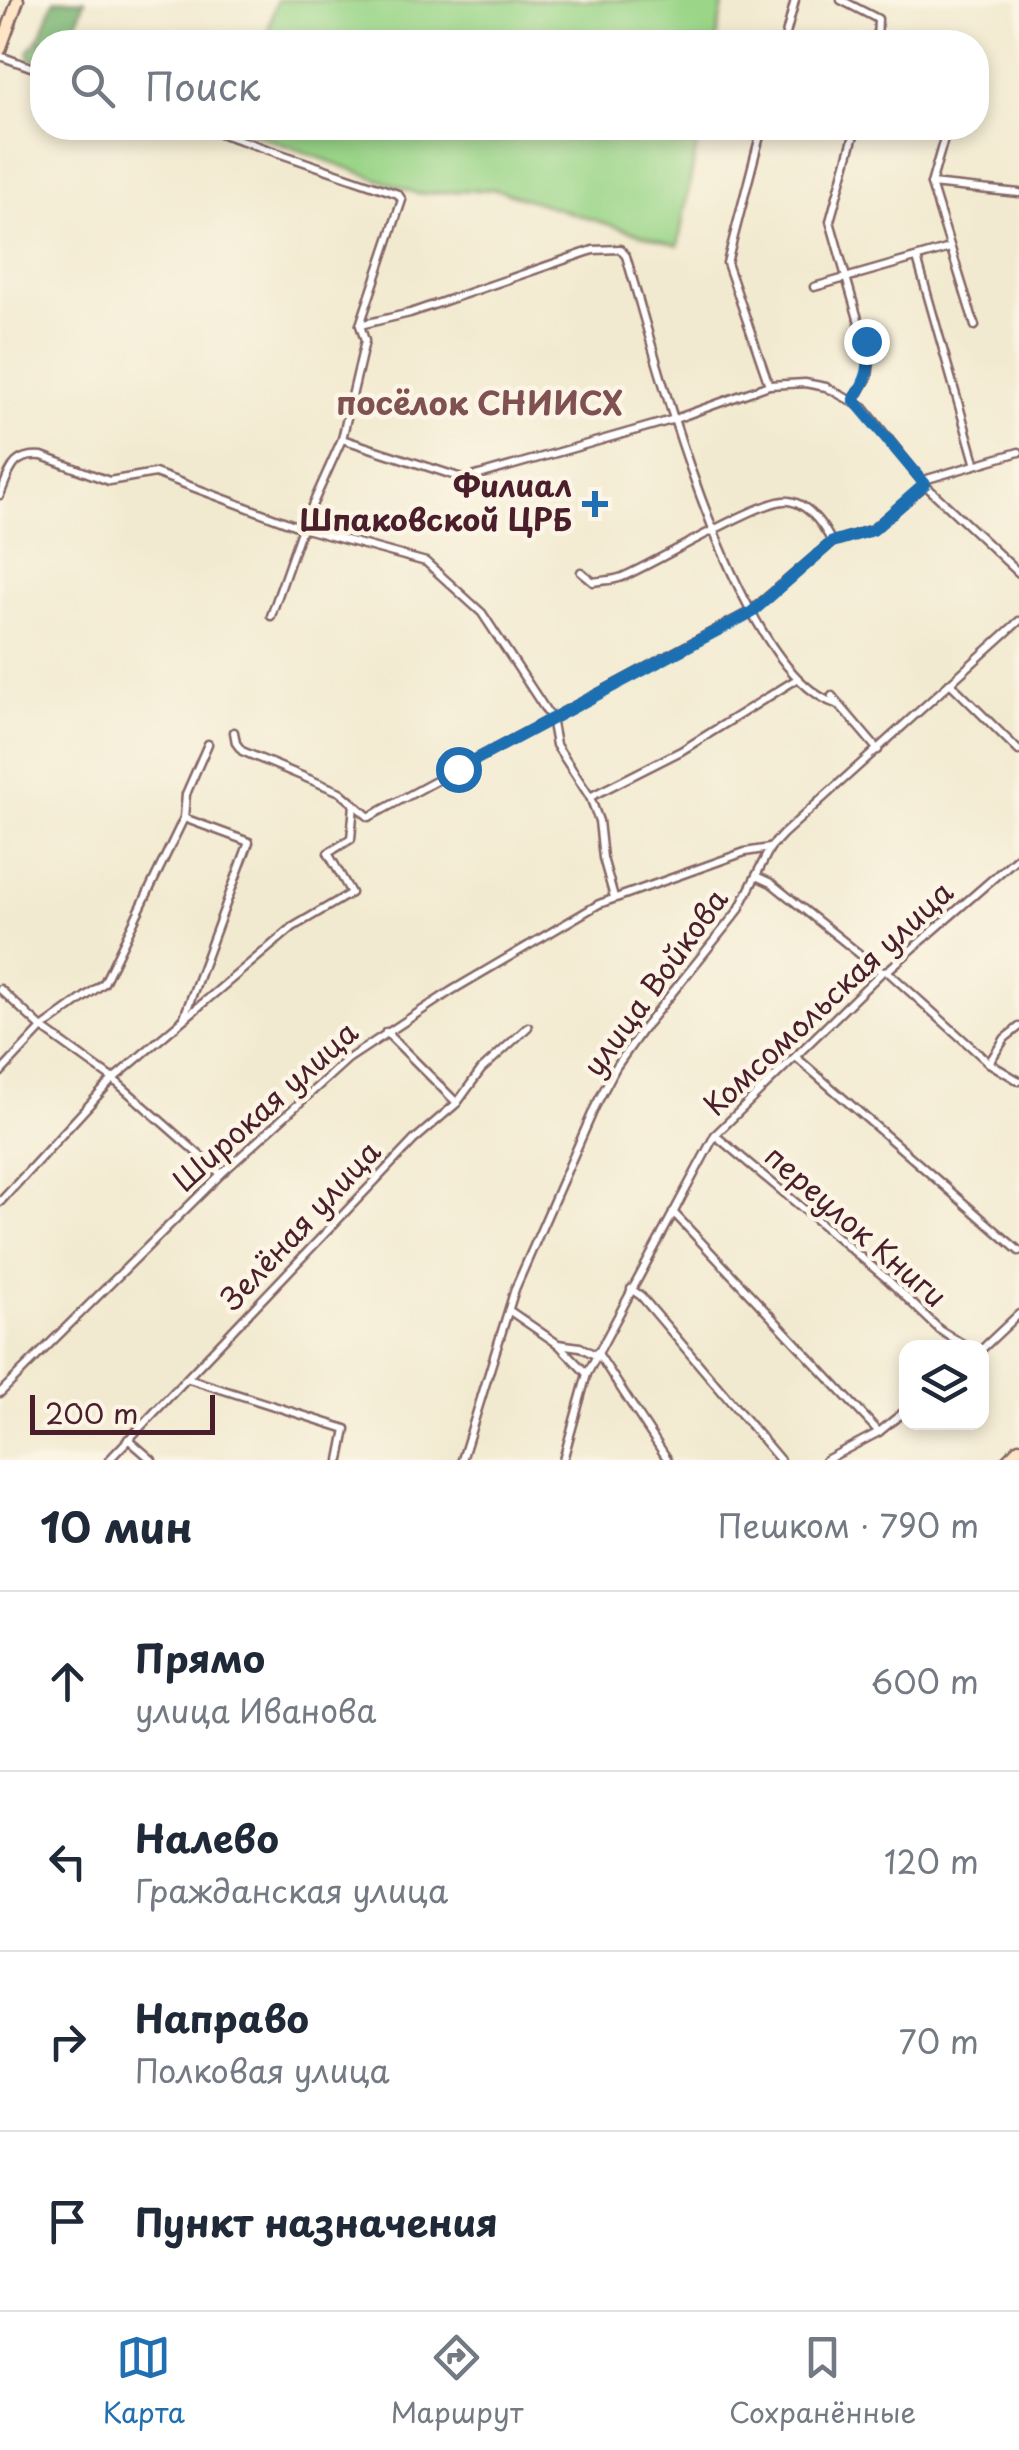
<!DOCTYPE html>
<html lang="ru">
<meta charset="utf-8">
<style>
:root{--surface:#fff;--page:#f2f2f3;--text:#1f2937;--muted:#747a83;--line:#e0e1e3;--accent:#1f6fb2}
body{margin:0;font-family:"Playpen Sans",sans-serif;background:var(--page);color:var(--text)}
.controls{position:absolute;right:30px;bottom:30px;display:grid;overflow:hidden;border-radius:20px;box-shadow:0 5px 15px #0003}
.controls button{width:90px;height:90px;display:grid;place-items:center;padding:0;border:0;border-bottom:2px solid var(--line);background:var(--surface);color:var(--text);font:50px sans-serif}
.scale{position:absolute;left:30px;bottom:25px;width:185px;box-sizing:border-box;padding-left:10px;border:5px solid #4a1f2b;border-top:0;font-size:28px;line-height:35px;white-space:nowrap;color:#4a1f2b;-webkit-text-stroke:8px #fcf5e5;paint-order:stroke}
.stop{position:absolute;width:30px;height:30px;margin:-22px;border:8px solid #1f6fb2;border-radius:50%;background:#fff}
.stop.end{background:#1f6fb2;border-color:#fff;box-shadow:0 2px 10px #0008}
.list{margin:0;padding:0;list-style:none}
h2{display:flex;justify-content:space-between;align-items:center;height:130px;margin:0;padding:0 40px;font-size:42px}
h2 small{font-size:32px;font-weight:400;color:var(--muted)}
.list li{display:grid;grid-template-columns:65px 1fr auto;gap:30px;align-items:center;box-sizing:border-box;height:180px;padding:0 40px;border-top:2px solid var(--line)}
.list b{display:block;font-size:38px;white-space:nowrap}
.list p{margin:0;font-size:32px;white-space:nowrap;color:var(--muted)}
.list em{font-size:32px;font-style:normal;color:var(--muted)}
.icon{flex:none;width:55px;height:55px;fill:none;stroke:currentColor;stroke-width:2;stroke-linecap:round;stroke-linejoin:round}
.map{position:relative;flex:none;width:1019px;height:1460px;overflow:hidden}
.search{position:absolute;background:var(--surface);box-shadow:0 5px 15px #0003;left:30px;right:30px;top:30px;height:110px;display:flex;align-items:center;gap:25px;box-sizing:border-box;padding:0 35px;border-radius:40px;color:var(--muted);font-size:38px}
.sheet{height:850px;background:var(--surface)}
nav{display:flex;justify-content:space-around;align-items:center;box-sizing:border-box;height:140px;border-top:2px solid var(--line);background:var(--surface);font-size:28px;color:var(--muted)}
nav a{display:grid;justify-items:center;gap:5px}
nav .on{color:var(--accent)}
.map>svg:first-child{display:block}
.green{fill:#9ad588;stroke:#727a5a;stroke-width:2.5}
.forest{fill:#7bb674;stroke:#626a50;stroke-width:2.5}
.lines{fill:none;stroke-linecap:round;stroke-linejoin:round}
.street-casing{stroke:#856665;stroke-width:11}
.secondary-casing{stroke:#856665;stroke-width:15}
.street{stroke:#fff;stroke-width:6}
.secondary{stroke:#fee5c5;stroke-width:10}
.route{stroke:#1f6fb2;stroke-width:12}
.poi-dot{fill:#1f6fb2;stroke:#fcf5e5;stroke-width:4}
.labels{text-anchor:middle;stroke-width:9;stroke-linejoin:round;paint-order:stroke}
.poi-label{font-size:30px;font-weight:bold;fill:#4a1f2b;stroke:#fcf5e5;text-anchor:end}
.street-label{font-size:30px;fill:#4a1f2b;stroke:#fcf5e5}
.neighbourhood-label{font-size:32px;font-weight:bold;fill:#7f5153;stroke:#fcf5e5}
</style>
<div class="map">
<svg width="1019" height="1460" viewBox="0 0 1019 1460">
<rect width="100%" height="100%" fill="#fcf5e5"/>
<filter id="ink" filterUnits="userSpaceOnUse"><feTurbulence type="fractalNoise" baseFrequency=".01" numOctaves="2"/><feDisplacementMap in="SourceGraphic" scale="20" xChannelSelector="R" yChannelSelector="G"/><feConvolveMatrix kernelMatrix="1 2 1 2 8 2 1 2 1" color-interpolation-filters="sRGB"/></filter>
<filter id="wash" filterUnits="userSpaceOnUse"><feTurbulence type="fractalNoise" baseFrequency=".0048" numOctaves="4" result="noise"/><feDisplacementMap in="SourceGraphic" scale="40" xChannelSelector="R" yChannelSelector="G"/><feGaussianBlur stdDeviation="2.25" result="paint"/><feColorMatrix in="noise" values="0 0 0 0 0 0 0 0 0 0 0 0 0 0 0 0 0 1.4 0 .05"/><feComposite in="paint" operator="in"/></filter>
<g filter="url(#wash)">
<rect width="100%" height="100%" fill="#f2ead0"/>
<g class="green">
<path d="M 277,0 L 724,0 L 716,42 L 265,42 Z"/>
<path d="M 239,128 L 700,128 L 678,246 L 494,189 L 418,194 Z"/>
</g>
<path class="forest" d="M 54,0 L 85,0 L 70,42 L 42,42 L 42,64 L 30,59 L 28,52 L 41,35 Z"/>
</g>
<g filter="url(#ink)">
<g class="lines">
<defs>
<g id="street">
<path d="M 841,0 L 878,19 L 877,42"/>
<path d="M 784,42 L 795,0"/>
<path d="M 0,56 L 42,71"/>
<path d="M 205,128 L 398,194 L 402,200 L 360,325 L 365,341 L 342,439 L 302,528 L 271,616"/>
<path d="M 762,128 L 727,263 L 769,385"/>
<path d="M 947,128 L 931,184 L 975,326"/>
<path d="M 931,184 L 1019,193"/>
<path d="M 917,258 L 975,462"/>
<path d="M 814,287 L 950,248"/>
<path d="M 360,325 L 410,313 L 593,250 L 620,249 L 626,256 C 656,356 734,675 839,705"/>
<path d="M 854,400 L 868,377 L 870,361 L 830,221 L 856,128"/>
<path d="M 342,439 L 465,479 L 675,419 L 769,385 L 805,383 L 826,387 L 864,408 L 925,485 L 1019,573"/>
<path d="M 924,480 L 1019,452"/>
<path d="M 0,495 C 10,471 12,453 42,456 L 109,481 L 155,473 L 302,528 L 426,562 L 482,613 L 551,718 L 556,745 L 590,797 L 599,821 L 603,858 L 614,897"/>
<path d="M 581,572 L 593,582 C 603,580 613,581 622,577 C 652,565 766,496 789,501 C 809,504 823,525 832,542"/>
<path d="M 950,683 L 1019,751"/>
<path d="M 832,696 L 878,750"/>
<path d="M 234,732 L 236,743 L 242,751 L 340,792 L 369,817 L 751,611 L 832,542 L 873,529 L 925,485"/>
<path d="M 590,797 L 681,751 L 797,679"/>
<path d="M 758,877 L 771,883 L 882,972"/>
<path d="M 887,971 L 989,1063 L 1019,1081"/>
<path d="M 0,989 L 42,1028 L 113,1079 L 221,1174"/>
<path d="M 184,1017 L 249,842 L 184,818"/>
<path d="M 386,1032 L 457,1103"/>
<path d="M 797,1058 L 1019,1251"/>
<path d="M 989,1063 L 1005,1038 L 1019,1027"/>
<path d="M 0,1073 L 42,1028 L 104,983 L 184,818 L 186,794 L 208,744"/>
<path d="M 715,1135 L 887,1279 L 940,1330 L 969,1348"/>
<path d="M 0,1202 L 113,1079 L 293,927 L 351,893 L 328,853 L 351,839 L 354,804"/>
<path d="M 673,1212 L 879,1432"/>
<path d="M 631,1289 L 641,1296 L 780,1460"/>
<path d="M 510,1311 L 558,1344 L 580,1347 L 595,1355"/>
<path d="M 559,1345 L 587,1374"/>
<path d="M 982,1349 L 1019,1314"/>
<path d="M 597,1352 L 668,1460"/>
<path d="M 189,1379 L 346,1429 L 340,1460"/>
<path d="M 0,1393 L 221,1174 L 348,1059 L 451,991 L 599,904 L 745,852 L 770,848"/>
<path d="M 128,1439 L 152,1460"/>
<path d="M 109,1460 L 414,1140 L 457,1103 L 481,1070 L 528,1027"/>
<path d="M 462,1460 L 515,1289 L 595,1107 L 616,1067 L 643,1029 L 738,911 L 770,848 L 783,834 L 1019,621"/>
<path d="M 563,1460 L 587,1374 L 715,1135 L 882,972 L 887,971 L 1019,856"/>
<path d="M 826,1460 L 879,1432 L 906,1410"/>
</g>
<g id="secondary">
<path d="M 0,50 L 18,0"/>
<path d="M 1007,1460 L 1019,1448"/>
</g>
</defs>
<use href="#street" class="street-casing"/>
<use href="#secondary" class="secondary-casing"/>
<use href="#street" class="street"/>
<use href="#secondary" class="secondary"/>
</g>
</g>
<g class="lines" filter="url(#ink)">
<path class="route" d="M 458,769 L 752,612 L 832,542 L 873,530 L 925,484 L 854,400 C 867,379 872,367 866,341"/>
</g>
<path class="poi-dot" d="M590 489h10v10h10v10h-10v10h-10v-10h-10v-10h10z"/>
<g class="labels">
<g class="poi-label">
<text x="572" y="497">Филиал<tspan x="572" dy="34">Шпаковской ЦРБ</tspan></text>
</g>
<g class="street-label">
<text transform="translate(656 983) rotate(-54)" y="10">улица Войкова</text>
<text transform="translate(829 999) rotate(-43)" y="10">Комсомольская улица</text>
<text transform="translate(266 1107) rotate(-42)" y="10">Широкая улица</text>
<text transform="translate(301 1226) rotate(-47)" y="10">Зелёная улица</text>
<text transform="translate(855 1227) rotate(41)" y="10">переулок Книги</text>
</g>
<g class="neighbourhood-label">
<text x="479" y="415">посёлок СНИИСХ</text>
</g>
</g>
</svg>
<div class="controls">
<button><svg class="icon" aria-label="layers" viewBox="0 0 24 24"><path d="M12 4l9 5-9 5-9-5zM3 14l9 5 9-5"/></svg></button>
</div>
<div class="scale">200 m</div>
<div class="stop" style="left:458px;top:769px"></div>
<div class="stop end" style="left:866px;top:341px"></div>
<div class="search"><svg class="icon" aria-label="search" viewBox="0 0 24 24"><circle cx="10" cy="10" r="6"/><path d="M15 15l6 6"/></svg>Поиск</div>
</div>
<section class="sheet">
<h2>10 мин<small>Пешком · 790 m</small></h2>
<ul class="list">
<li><svg class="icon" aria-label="ahead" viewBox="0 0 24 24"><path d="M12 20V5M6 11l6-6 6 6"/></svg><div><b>Прямо</b><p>улица Иванова</p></div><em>600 m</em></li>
<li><svg class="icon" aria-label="left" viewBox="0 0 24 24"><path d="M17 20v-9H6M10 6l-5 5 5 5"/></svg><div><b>Налево</b><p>Гражданская улица</p></div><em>120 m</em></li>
<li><svg class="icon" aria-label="right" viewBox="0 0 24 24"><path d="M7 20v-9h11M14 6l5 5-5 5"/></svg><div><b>Направо</b><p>Полковая улица</p></div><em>70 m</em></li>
<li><svg class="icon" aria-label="arrive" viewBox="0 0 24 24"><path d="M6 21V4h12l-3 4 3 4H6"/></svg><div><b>Пункт назначения</b></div></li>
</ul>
</section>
<nav>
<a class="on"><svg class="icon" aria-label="map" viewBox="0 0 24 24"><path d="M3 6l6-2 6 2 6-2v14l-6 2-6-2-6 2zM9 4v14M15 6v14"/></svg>Карта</a>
<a><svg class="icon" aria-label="directions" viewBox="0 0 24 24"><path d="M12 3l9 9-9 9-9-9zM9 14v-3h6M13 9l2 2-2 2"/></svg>Маршрут</a>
<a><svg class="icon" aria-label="saved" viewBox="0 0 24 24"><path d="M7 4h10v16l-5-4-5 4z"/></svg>Сохранённые</a>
</nav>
